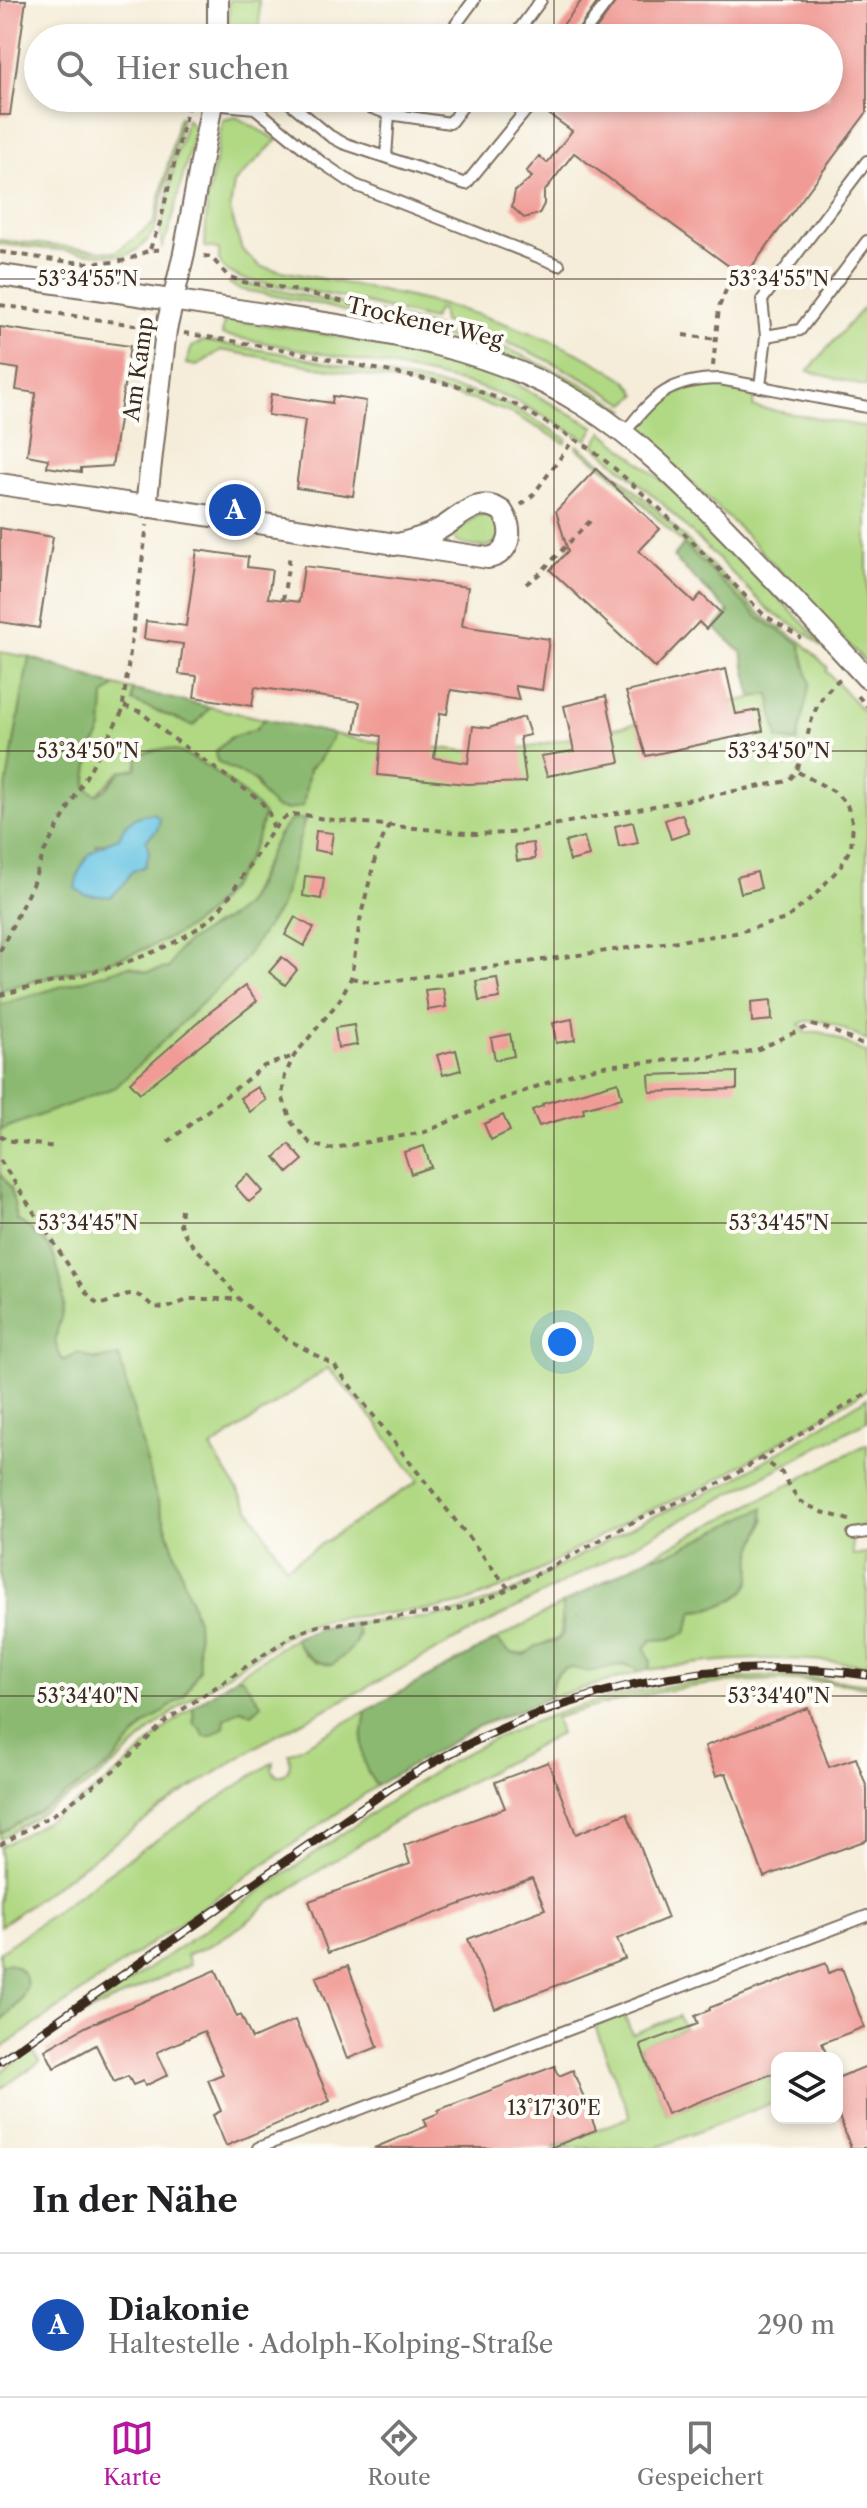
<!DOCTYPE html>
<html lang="de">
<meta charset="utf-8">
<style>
:root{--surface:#fff;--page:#f2f2f2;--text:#202124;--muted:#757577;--line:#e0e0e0;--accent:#b5179e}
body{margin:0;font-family:"Libre Caslon Text",serif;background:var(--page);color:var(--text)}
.controls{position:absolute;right:24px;bottom:24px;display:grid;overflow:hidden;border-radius:16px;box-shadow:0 4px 12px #0003}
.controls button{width:72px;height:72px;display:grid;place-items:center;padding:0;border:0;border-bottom:2px solid var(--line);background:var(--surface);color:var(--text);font:40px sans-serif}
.you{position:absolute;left:562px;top:1342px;width:28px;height:28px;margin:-20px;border:6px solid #fff;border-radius:50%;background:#1a73e8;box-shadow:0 0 0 12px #1a73e833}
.badge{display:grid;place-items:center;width:52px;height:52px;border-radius:50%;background:var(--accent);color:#fff;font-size:26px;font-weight:700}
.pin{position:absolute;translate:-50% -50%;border:4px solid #fff;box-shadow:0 2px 8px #0006}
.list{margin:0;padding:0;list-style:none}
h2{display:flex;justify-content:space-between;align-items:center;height:104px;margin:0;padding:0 32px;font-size:34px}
h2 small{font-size:26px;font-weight:400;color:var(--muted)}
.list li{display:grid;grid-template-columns:52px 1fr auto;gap:24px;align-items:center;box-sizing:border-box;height:144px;padding:0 32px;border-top:2px solid var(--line)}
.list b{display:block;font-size:30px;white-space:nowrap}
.list p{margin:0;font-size:26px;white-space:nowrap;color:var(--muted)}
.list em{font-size:26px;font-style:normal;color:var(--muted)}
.icon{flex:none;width:44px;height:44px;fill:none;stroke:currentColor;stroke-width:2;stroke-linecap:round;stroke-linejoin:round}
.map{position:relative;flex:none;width:867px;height:2148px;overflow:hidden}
.search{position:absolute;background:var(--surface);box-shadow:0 4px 12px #0003;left:24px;right:24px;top:24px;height:88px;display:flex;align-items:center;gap:20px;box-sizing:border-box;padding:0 28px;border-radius:44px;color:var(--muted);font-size:30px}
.sheet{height:248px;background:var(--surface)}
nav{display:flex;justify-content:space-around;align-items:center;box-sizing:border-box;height:112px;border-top:2px solid var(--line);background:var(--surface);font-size:22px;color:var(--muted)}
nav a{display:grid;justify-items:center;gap:4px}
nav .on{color:var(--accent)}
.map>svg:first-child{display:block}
.green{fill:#b1d984;stroke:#768251;stroke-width:2;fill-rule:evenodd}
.forest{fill:#8cb972;stroke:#647248;stroke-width:2;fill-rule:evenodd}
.water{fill:#65c4e3;stroke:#507780;stroke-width:2}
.building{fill:#f19b96}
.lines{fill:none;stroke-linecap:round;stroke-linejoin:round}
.lane-casing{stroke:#7c6e5f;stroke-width:14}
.street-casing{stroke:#7c6e5f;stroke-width:24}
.path{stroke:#7c6e5f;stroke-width:4;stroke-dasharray:6 6;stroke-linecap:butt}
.lane{stroke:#fff;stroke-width:10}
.street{stroke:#fff;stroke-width:20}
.rail-casing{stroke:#3b2a1e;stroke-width:9}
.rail{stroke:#fdfcf7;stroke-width:6;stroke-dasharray:18;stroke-linecap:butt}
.ticks{fill:none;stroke:#3b2a1e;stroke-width:2;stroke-opacity:0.45}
.labels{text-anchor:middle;stroke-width:8;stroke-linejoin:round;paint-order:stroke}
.street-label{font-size:22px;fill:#3b2a1e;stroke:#fdfcf7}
.ticks-label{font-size:20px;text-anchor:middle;fill:#3b2a1e;stroke:#fdfcf7;stroke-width:8;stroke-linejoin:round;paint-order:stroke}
</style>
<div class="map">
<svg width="867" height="2148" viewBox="0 0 867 2148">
<rect width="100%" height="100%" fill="#fdfcf7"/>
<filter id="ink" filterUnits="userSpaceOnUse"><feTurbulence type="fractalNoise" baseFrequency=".0125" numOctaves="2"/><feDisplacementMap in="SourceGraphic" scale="16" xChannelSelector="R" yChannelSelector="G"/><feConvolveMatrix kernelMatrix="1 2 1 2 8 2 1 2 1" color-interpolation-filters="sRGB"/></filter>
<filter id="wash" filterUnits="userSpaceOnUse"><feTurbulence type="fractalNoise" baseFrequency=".006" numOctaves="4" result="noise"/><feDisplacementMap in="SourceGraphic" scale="32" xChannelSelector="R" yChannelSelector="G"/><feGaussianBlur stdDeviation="1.8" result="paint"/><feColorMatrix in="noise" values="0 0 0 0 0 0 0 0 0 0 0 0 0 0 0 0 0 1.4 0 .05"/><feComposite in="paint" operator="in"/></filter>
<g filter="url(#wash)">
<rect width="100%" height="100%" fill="#f5edd9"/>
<g class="green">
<path d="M 229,0 L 259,0 L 260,38 L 229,38 Z"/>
<path d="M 179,117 L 182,118 L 157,223 C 150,241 139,254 119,256 L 0,244 L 0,240 L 116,252 L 154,223 Z"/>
<path d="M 236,117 L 277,140 L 234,183 L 230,210 L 242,250 L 261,267 C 376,290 496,307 600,365 C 613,372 631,380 637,395 L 626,404 C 568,368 509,338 443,322 L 441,309 L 437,310 L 432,320 L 350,299 L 243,279 L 225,270 L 219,260 L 219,249 L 205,247 L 207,202 L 223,120 Z"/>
<path d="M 187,119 L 195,130 L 169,230 L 162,247 L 160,234 L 176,156 Z"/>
<path d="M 232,281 L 348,305 L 455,332 L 513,351 L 580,383 L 626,410 L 619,412 L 609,410 L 557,379 L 513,359 L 460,341 L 313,303 L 238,289 L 229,283 Z"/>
<path d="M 867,303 L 867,387 L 808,371 Z"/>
<path d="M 224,320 L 299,329 L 458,362 L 504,378 L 595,427 L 587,440 L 516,401 L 473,385 L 389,366 L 222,335 Z"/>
<path d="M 203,341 L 280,353 L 471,392 L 513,407 L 567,439 L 565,443 L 511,413 L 473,400 L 386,379 L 221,350 L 197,366 L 186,364 L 192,347 Z"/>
<path d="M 698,386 L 720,386 L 754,393 L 753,407 L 867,427 L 867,664 L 744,533 L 641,435 C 641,405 673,392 698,386 Z"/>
<path d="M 603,432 L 677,493 L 825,646 L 822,647 L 809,635 L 770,611 L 663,504 L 594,445 Z"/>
<path d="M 577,445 L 612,470 L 657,510 L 763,617 L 802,642 L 828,668 L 826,671 L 867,715 L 867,1041 C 847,1031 821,1013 799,1024 L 806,1033 C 825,1026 849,1048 867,1053 L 867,1390 L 703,1488 L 638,1515 L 534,1573 L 500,1589 L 464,1603 L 440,1608 L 328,1619 L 296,1629 L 187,1701 L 152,1729 L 118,1762 L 84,1788 L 0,1839 L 0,1833 L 57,1801 L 112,1763 L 144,1726 L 184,1696 L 199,1669 L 197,1621 L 153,1486 L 119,1357 L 64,1361 L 55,1348 L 54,1339 L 64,1304 L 39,1235 L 17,1220 L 11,1189 L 0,1174 L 0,1130 L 116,1087 L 238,968 L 279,833 L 246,903 L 234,915 L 214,925 L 180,948 L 169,968 L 147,972 L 130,966 L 0,1005 L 0,990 C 62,972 168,954 213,907 C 223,897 230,883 239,872 L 136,770 L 121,771 L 96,795 L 86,787 L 90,757 L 102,729 L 104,696 L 115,686 L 133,690 L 132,701 L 194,726 L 210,707 L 264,719 L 256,729 L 230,738 L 261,793 L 303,806 L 309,769 L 319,760 L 334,734 L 361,740 L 497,754 L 769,694 L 778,739 L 800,644 L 760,619 L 610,472 L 576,448 ZM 328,1368 L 376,1422 L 418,1481 L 286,1567 L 211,1448 Z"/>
<path d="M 484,514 C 499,517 504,532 494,544 C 483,549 465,547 455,540 L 455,533 L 477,516 Z"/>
<path d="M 0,652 L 29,657 L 0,823 Z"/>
<path d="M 867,1398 L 867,1421 L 264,1742 L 176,1798 L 0,1926 L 0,1847 C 42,1824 85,1801 122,1769 C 146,1748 166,1725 193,1707 L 194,1723 L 225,1719 L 241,1708 L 242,1678 L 237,1676 L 294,1638 L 304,1654 L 317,1663 L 356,1642 L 359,1635 L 354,1623 L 425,1618 L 455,1613 L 509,1594 L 645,1520 L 725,1485 Z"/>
<path d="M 867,1444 L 867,1521 L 863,1526 L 851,1528 L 853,1555 L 867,1553 L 867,1665 C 790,1656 724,1657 648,1670 L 651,1662 L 645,1648 L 652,1640 L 669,1639 L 694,1611 C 713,1610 747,1599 751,1578 C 752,1570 750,1562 752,1553 C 755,1541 763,1531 765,1518 L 669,1554 L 651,1556 Z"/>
<path d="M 562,1604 C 563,1658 556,1628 525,1655 L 511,1653 L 496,1640 Z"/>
<path d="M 613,1665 L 635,1667 L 640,1672 L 549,1698 C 560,1646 578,1681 613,1665 Z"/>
<path d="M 792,1676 L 863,1683 L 867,1683 L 867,1687 C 761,1670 657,1687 555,1718 L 560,1734 L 397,1820 L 266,1905 L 246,1923 L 214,1943 L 187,1955 L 190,1964 L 81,2016 C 152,1966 223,1917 295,1867 C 346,1832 396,1794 450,1762 C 553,1702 674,1676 792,1676 Z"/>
<path d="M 366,1711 C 361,1744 357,1757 376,1786 L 0,2049 L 0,2023 L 22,2000 L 26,1978 L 9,1964 L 0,1965 L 0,1952 L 132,1856 L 273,1762 L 272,1769 L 276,1775 L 283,1775 C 290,1769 291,1764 289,1754 Z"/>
<path d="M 624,2015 L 632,2034 L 679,2016 L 684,2029 L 640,2046 L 667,2114 L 769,2075 L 772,2082 L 777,2080 L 777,2101 L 656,2148 L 552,2148 L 630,2117 L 595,2026 Z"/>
<path d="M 32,2050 L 40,2062 L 0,2089 L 0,2072 Z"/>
</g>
<g class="forest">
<path d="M 684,544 L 760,619 L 800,644 L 810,683 L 797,742 L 778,739 L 769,694 L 752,697 L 742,653 L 715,628 L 729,612 L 673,557 Z"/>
<path d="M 29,657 L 115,686 L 104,696 L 102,729 L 90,757 L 86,787 L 96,795 L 106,789 L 121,771 L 136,769 L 139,754 C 146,753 156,749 164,749 C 191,749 248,794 264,815 C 253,861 218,914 175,935 C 122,963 58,974 0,990 L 0,823 ZM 157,830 L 146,840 L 124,884 L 96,845 Z"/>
<path d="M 133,690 L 210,707 L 194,726 L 132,701 Z"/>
<path d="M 264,719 L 334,734 L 319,760 L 309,769 L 303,806 L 288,810 L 275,808 L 261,793 L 256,781 L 217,761 L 216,751 L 230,738 L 256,729 Z"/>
<path d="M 305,819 L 281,906 L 238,968 L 116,1087 L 0,1130 L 0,1005 L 130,966 L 147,972 L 169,968 C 173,961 176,952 182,947 C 200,930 227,924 243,906 C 264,880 267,844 291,820 Z"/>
<path d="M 0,1174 L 11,1188 L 17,1220 C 47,1240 55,1248 61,1283 C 62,1291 64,1300 63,1308 C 59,1332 49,1338 63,1361 L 79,1353 L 96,1360 L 119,1356 L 153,1486 L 197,1621 L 199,1670 L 184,1696 L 144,1726 L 112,1763 L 57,1801 L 0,1833 Z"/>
<path d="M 763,1508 C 766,1526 757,1535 753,1551 C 750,1560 753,1568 751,1577 C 749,1599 713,1609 694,1611 L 686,1633 L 669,1639 L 652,1640 L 645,1648 L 651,1662 L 648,1670 L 640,1672 C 635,1667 631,1665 623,1665 C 610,1664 600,1673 586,1671 C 577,1670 571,1665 562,1670 C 551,1676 551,1687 549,1698 L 479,1726 L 376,1786 C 357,1757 361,1744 366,1711 L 496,1640 L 511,1653 L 525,1655 L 536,1646 L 557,1641 L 563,1634 L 562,1604 L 651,1556 L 669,1554 Z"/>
<path d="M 354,1623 C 365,1642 346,1654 332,1665 C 312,1663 304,1655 294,1638 L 321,1628 Z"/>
<path d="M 237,1676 L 242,1678 L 262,1705 L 252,1714 L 241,1709 L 225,1719 L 224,1727 L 211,1736 L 204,1736 L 201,1729 L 194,1723 L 193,1707 Z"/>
<path d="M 9,1963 C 45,1978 17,2005 0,2023 L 0,1965 Z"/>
</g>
<path class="water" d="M 153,813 L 160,819 L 157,830 L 146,840 L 149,852 L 145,866 L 131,872 L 124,884 L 111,897 L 85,895 L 75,888 C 80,858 92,847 119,838 C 126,820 134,816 153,813 Z"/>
<g id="blocks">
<g class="building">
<path d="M 0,0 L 26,0 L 10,115 L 0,115 Z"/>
<path d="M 582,0 L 599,0 L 572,38 L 553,38 Z"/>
<path d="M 617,0 L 867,0 L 867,112 L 744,277 L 574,153 L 544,192 L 544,204 L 539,214 L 524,218 L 512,207 L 515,191 L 532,177 L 526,172 L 539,156 L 547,163 L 572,131 L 539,107 L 544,98 L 829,98 L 829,38 L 590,38 Z"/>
<path d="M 0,327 L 130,346 L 112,466 L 81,468 L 81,472 L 47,467 L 48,459 L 27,455 L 36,393 L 16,390 L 19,369 L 0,366 Z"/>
<path d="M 271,394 L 332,403 L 333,396 L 366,401 L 353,496 L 296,488 L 305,420 L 268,415 Z"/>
<path d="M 596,469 L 660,529 L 639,551 L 694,602 L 701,594 L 721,613 L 706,629 L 699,622 L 655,668 L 550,570 L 568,551 L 556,511 Z"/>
<path d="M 0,528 L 53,537 L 39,628 L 0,622 Z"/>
<path d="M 197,550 L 248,557 L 247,567 L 272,570 L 268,598 L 299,602 L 304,566 L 468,587 L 462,626 L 549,639 L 542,690 L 515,686 L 519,700 L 451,690 L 447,714 L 440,713 L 434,758 L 468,763 L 473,726 L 489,728 L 524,717 L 530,735 L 520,737 L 526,782 L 467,784 L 378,775 L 381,736 L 355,732 L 360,702 L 255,687 L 252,706 L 194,697 L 197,676 L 179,674 L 183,644 L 144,639 L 146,621 L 186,626 Z"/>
<path d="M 726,669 L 736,714 L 759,710 L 763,731 L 646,756 L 626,692 Z"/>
<path d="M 606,696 L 620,762 L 547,776 L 541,756 L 574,751 L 564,706 Z"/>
<path d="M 682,814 L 689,833 L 671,839 L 665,820 Z"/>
<path d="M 633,822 L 638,843 L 619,847 L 615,826 Z"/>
<path d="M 316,831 L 333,833 L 330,853 L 314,850 Z"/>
<path d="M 584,837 L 589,856 L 570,861 L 565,842 Z"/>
<path d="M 533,843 L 535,859 L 517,861 L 515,845 Z"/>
<path d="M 757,872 L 761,888 L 741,893 L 737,877 Z"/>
<path d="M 305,876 L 324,878 L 321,899 L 303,896 Z"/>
<path d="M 295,917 L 314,928 L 304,946 L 285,935 Z"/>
<path d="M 282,957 L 297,970 L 285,985 L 269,972 Z"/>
<path d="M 497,978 L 500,998 L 479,1001 L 476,981 Z"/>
<path d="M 245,986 L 257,1001 L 140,1093 L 130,1082 L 210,1012 Z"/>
<path d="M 443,988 L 446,1007 L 428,1010 L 425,990 Z"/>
<path d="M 771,1000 L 772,1020 L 752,1022 L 751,1002 Z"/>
<path d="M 572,1019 L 575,1040 L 556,1043 L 553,1023 Z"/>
<path d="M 354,1025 L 357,1045 L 338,1048 L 335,1028 Z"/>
<path d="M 510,1034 L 514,1056 L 495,1060 L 491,1038 Z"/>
<path d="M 456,1050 L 461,1070 L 443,1075 L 437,1055 Z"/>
<path d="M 737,1072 L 737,1089 L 650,1092 L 649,1075 Z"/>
<path d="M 618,1082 L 622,1098 L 583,1108 L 584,1113 L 539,1126 L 532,1110 L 543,1106 L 542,1104 Z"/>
<path d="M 257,1087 L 266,1100 L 250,1112 L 240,1098 Z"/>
<path d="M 503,1115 L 510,1131 L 491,1140 L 484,1124 Z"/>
<path d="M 289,1144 L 303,1160 L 288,1173 L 275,1157 Z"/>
<path d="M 424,1146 L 431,1167 L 411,1174 L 404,1152 Z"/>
<path d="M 248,1174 L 263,1191 L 249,1202 L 235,1186 Z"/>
<path d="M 808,1708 L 829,1767 L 856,1758 L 867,1788 L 867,1840 L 764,1877 L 726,1773 L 716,1776 L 705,1746 Z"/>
<path d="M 548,1762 L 576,1834 L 627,1813 L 668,1918 L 617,1939 L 625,1959 L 495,2009 L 468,1939 L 545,1909 L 532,1878 L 328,1953 L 309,1901 L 410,1864 L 404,1845 L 505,1808 L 495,1782 Z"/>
<path d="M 826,1963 L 829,1973 L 842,1968 L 864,2027 L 822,2043 L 828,2058 L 777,2058 L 777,2072 L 667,2114 L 640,2045 L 698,2024 L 695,2016 L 710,2010 L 709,2008 Z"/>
<path d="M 348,1966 L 378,2047 L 347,2059 L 316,1977 Z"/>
<path d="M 216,1970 L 237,2017 L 241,2015 L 252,2039 L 295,2020 L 330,2101 L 226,2146 L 213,2115 L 221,2111 L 208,2080 L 223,2074 L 204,2031 L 157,2052 L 168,2075 L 145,2086 L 143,2081 L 133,2085 L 128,2076 L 114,2082 L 96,2045 L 54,2068 L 45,2050 L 87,2026 Z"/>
<path d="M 555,2066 L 559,2076 L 573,2070 L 596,2130 L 550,2148 L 374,2148 L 427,2126 L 424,2119 L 439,2113 L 438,2110 Z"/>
<path d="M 867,2066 L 867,2148 L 851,2148 L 837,2111 L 837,2078 Z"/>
</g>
</g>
</g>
<g filter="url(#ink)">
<use href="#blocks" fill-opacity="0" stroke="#7c6e5f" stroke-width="2"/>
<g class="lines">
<defs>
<g id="lane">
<path d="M 446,38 L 474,0"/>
<path d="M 513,38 L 541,0"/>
<path d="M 580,38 L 609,0"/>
<path d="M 284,98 L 330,136 L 343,143 L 466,184 L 536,98"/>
<path d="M 344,98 L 389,114 L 450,123 L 469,98"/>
<path d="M 213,104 L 255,108 L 321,162 L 355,185 L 559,265"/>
<path d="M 386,157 L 389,114 L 401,98"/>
<path d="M 766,336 L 800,330 L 867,241"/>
<path d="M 760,387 L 766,336 L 762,300 L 867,161"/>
<path d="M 624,434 C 653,395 671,379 720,379 L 867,407"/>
<path d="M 853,1534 L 867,1532"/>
<path d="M 258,2148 L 867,1916"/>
</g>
<g id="street">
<path d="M 218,38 L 218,0"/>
<path d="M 0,275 C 84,287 167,299 251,312 C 365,329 486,343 585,406 C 636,438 680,482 722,525 C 771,575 819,626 867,678"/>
<path d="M 0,484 L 488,558 C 512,554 514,528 502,511 C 477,494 459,519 438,530 C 424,538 410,541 394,545"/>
<path d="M 146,507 L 166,330 L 184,253 L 213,98"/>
</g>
</defs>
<use href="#lane" class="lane-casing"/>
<use href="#street" class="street-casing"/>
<g class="path">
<path d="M 150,249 L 160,223 L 190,98"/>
<path d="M 0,252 C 40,257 81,267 121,261 C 140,258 142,248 163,250"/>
<path d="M 204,256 L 211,257 L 228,276 L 243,282 L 285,288 L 370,308"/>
<path d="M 0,305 L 148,327"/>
<path d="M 184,333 L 281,349 L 472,389 L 514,404 L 588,447 L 614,468 L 660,509 L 764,615 L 801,638"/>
<path d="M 683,335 L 716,339"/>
<path d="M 713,366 L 719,307 L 726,290"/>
<path d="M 521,505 L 533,495 L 574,439"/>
<path d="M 526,584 L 538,575 L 593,518"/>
<path d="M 283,600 L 290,554"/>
<path d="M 858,696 L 867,706"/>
<path d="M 124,706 L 141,712 L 167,734 L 260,800 L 269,813 L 274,830"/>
<path d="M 389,825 L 377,851 L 361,915 L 351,978 L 339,1001 L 294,1056 L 285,1075 L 282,1096 L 292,1123 L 310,1143 L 328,1149 L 425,1132 L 499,1100 L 575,1073 L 603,1066 L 739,1054 L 759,1049 L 811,1025 L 829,1029 L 867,1047"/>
<path d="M 0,951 L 32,885 L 44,852 L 122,712 L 147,525"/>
<path d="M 351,978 L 376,983 L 521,963 L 735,933 L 786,919 L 815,895 L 841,866 L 851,847 L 853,824 L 847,805 L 835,792 L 798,772"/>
<path d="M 0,995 C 68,977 163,963 215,914 C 235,895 270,824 288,816 C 299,812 313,817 324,819 L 475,834 L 510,833 L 788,781 C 806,764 805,734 815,711 C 821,697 830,687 842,677"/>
<path d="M 0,1135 L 6,1140 L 55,1147"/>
<path d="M 168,1142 L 264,1066 L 294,1056"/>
<path d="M 0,1160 L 85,1291 L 98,1305 C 126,1298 130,1283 153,1307 L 167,1308 L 190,1299 L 239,1299"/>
<path d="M 181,1209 L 180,1224 L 188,1240 L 213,1266 L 239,1299 L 287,1339 L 334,1365 L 509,1589"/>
<path d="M 760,1457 L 782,1473 L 799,1501 L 822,1512 L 849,1520"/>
<path d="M 0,1845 L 61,1810 L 118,1767 L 167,1720 L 293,1635 L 318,1626 L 454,1610 L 490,1598 L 549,1568 L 642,1517 L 700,1493 L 729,1478 L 867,1393"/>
</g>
<use href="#lane" class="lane"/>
<use href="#street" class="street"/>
<defs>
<path id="rail" d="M 0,2061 L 390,1788 C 536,1697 694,1650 867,1675"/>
</defs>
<use href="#rail" class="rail-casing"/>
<use href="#rail" class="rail"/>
</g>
</g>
<path class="ticks" d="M 554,0 L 554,38M 554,98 L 554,2148M 0,279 L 867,279M 0,751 L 867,751M 0,1223 L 867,1223M 0,1696 L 867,1696"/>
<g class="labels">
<g class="street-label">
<text transform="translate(425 322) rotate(13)" y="8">Trockener Weg</text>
<text transform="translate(138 369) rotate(-82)" y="8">Am Kamp</text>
</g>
</g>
<g class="ticks-label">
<text x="88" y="286">53°34'55"N</text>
<text x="779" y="286">53°34'55"N</text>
<text x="88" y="758">53°34'50"N</text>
<text x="779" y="758">53°34'50"N</text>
<text x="88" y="1230">53°34'45"N</text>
<text x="779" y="1230">53°34'45"N</text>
<text x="88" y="1703">53°34'40"N</text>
<text x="779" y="1703">53°34'40"N</text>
<text x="554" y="2115">13°17'30"E</text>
</g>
</svg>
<div class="controls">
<button><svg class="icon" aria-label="layers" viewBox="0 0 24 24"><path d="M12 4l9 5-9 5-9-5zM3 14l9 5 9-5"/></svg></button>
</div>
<div class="you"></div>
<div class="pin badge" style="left:235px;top:510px;background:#1a4fb4">A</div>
<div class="search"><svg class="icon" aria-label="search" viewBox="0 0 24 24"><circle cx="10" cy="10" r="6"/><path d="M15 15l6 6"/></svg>Hier suchen</div>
</div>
<section class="sheet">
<h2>In der Nähe<small></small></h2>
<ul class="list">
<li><span class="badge" style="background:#1a4fb4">A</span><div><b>Diakonie</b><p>Haltestelle · Adolph-Kolping-Straße</p></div><em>290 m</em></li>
</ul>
</section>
<nav>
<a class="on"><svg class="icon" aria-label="map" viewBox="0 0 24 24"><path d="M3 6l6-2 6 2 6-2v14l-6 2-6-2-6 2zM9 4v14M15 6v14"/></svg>Karte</a>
<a><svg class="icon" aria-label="directions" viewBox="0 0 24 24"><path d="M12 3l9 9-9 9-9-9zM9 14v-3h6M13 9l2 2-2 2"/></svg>Route</a>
<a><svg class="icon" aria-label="saved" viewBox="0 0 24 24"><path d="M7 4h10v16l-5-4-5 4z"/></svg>Gespeichert</a>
</nav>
